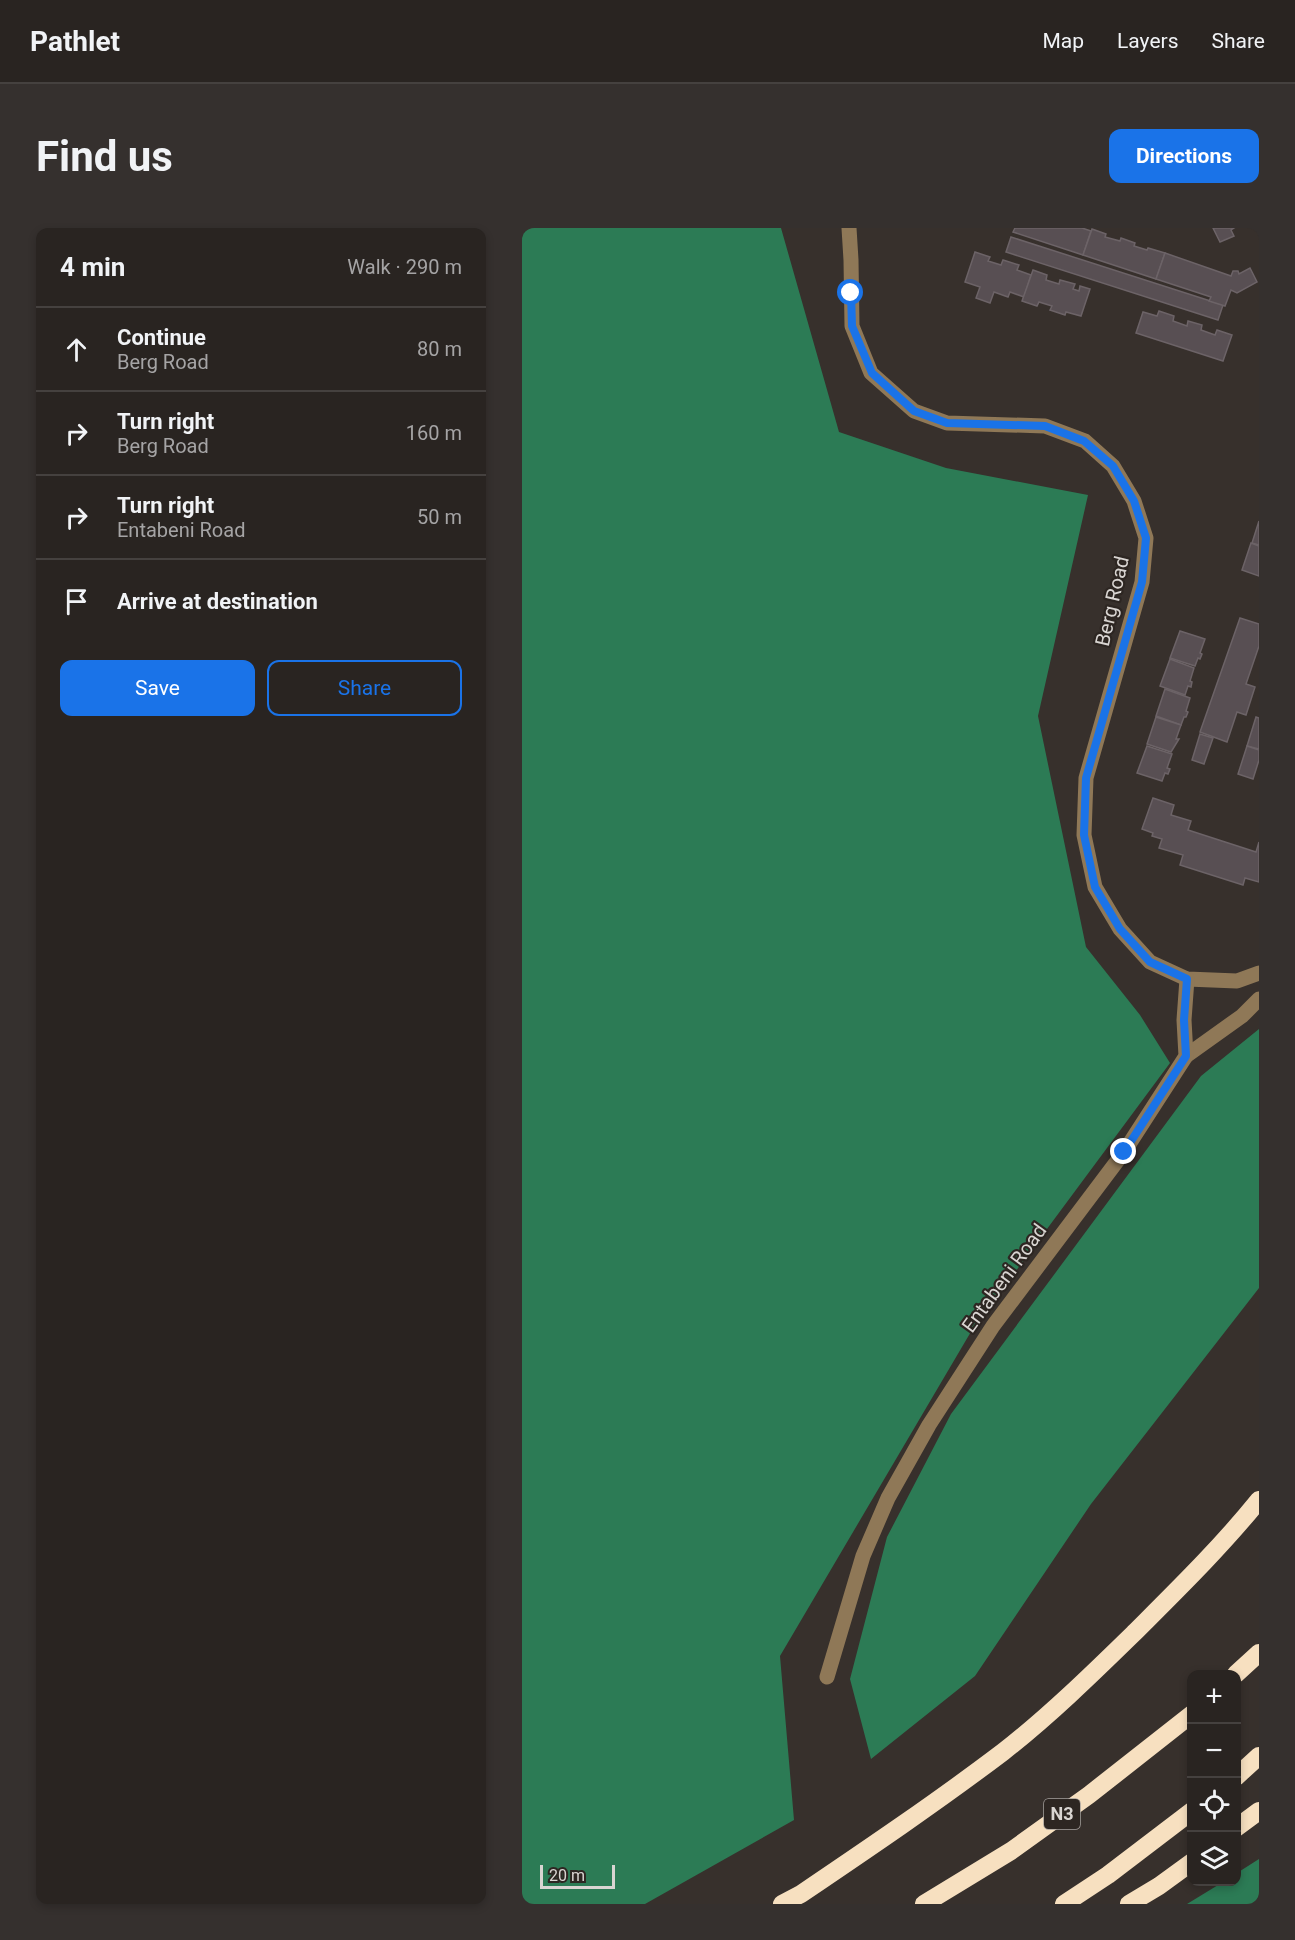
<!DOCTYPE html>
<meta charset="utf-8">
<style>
:root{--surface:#292421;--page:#35302e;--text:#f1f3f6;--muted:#a5a4a5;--line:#45413f;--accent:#1a73e8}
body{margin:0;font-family:Roboto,sans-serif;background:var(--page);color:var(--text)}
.controls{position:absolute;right:18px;bottom:18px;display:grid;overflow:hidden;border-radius:12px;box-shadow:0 3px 9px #0003}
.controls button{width:54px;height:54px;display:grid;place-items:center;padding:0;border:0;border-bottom:2px solid var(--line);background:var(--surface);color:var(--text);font:30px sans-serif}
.scale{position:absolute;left:18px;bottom:15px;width:75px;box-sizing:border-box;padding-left:6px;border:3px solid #d9d5d2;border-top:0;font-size:16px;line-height:21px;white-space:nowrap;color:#d9d5d2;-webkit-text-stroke:4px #2d2622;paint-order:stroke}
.stop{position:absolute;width:18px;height:18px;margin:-14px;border:4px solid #1a73e8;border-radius:50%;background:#fff}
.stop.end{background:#1a73e8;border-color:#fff;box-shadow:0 2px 6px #0008}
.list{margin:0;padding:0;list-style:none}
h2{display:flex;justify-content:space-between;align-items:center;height:78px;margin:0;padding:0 24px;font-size:26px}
h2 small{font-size:20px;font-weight:400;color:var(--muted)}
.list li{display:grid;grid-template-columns:39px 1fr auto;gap:18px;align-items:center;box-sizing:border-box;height:84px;padding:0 24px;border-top:2px solid var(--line)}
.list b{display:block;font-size:22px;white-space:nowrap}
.list p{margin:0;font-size:20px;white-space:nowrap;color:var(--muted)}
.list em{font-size:20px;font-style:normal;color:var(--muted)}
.actions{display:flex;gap:12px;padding:18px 24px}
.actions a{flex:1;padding:14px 0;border:2px solid var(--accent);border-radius:12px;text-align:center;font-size:21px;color:var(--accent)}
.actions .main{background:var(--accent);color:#fff}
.icon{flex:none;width:33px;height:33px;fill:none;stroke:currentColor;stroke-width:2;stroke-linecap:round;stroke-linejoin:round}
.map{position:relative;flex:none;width:737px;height:1676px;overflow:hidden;border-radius:12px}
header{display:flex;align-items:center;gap:36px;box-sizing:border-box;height:84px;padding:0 30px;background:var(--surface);border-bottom:2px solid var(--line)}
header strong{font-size:28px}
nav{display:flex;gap:33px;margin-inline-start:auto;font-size:21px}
.intro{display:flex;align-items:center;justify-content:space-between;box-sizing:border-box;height:144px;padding:0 36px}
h1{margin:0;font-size:42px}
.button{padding:15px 27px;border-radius:12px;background:var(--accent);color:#fff;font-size:21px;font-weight:700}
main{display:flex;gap:36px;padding:0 36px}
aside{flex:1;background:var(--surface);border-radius:12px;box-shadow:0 3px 9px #0003}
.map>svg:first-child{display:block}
.forest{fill:#2c7b55}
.building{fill:#584f53;stroke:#6c6367;stroke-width:1.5}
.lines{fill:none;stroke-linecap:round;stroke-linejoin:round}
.minor{stroke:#8f7857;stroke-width:15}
.highway{stroke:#f7e0c0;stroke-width:18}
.route{stroke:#1a73e8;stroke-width:8}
.labels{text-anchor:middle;stroke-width:4.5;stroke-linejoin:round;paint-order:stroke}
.shield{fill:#2d2622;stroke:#a5a09d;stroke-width:1.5}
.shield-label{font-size:18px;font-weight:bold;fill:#d9d5d2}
.street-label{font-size:20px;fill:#d9d5d2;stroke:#2d2622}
</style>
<header>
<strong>Pathlet</strong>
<nav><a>Map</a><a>Layers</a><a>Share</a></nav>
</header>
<div class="intro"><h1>Find us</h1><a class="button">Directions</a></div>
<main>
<aside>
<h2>4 min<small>Walk · 290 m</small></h2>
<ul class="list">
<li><svg class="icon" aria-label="ahead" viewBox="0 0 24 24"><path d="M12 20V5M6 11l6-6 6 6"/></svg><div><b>Continue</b><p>Berg Road</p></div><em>80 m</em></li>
<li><svg class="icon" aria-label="right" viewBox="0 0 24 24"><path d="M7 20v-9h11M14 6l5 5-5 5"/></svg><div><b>Turn right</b><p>Berg Road</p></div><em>160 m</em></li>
<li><svg class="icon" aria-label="right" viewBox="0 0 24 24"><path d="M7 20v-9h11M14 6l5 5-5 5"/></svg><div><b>Turn right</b><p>Entabeni Road</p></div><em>50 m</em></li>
<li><svg class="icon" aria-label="arrive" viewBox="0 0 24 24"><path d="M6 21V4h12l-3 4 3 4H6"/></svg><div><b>Arrive at destination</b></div></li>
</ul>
<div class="actions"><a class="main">Save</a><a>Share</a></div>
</aside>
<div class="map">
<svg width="737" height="1676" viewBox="0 0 737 1676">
<rect width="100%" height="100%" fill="#37302c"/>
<g class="forest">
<path d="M 0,0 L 259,0 L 317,204 L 424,240 L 566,267 L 516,488 L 564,719 L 618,787 L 648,835 L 450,1102 L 258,1428 L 272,1592 L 123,1676 L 0,1676 Z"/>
<path d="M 737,801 L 737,1060 L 569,1276 L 453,1448 L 349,1531 L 328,1451 L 365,1309 L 429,1186 L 679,848 Z"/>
<path d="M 737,1631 L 737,1676 L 665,1676 L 701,1654 L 714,1654 L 715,1645 Z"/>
</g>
<g class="building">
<path d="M 493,0 L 560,0 L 569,3 L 561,27 L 491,4 Z"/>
<path d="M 691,0 L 712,0 L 709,2 L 712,8 L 698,14 Z"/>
<path d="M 570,1 L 584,6 L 583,9 L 598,13 L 599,10 L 613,15 L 612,18 L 625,22 L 626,20 L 643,25 L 634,51 L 561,27 Z"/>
<path d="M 489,9 L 701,77 L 696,92 L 484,24 Z"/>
<path d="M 453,24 L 468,29 L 466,33 L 479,37 L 481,32 L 497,37 L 495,42 L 509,47 L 502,69 L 488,64 L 486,69 L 472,64 L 468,75 L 454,70 L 458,59 L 443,54 Z"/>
<path d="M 643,25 L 709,48 L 711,43 L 716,43 L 717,46 L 728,40 L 735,54 L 715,65 L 709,62 L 703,78 L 687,73 L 689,69 L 634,51 Z"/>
<path d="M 511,42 L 525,47 L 524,52 L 537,56 L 538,52 L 553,56 L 551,61 L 557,63 L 558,58 L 568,61 L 559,88 L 544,84 L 543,87 L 528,82 L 530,78 L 517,74 L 515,78 L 500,73 Z"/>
<path d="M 637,83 L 652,88 L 651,93 L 665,98 L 666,93 L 680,97 L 679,102 L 693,107 L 695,102 L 710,107 L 701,133 L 614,105 L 621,84 L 635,88 Z"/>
<path d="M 737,293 L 737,317 L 730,315 Z"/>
<path d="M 729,315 L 737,318 L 737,348 L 720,342 Z"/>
<path d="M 718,390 L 737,396 L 737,418 L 724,456 L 733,459 L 724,487 L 715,484 L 705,514 L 678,504 Z"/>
<path d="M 658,403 L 683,411 L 678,425 L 680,426 L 678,431 L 676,430 L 673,438 L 648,430 Z"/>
<path d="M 648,431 L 672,440 L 668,453 L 670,454 L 669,459 L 666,458 L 663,467 L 638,458 Z"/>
<path d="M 643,461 L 668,470 L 664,483 L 666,484 L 664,489 L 662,489 L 659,497 L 634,488 Z"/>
<path d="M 634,489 L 659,497 L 654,511 L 657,511 L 649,524 L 625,516 Z"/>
<path d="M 734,489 L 737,490 L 737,521 L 725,518 Z"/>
<path d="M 678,506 L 691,510 L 682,536 L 670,532 Z"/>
<path d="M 625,518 L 650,526 L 645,540 L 648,541 L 646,546 L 643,545 L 640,553 L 615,545 Z"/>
<path d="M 725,518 L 737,522 L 737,532 L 731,551 L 716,546 Z"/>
<path d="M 631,570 L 652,577 L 649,587 L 669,593 L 666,602 L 734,624 L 737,614 L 737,654 L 723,650 L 721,657 L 658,637 L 661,627 L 637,620 L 640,611 L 630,608 L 631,605 L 620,601 Z"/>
</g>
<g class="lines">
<g class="minor">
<path d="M 327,0 L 329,32 L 330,98 L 349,145 L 392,183 L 425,195 L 523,198 L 563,213 L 591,238 L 612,273 L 624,310 L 620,354 L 564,550 L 562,607 L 573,659 L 598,701 L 628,734 L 665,751 L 715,753 L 737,745"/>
<path d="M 664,828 L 720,788 L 737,771"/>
<path d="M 305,1449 L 341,1328 L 366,1270 L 407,1197 L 471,1098 L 602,924 L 664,828 L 662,792 L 665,751"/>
</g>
<g class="highway">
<path d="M 714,1446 L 737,1425"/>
<path d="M 714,1549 L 737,1528"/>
<path d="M 714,1600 L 737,1583"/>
<path d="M 260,1676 L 279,1666 C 347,1620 415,1574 481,1524 C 527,1488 570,1446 612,1405 C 655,1362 699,1319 737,1272"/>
<path d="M 402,1676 L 489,1623 L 567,1567 L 670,1486"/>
<path d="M 542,1676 L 586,1647 L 670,1583"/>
<path d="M 607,1676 L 637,1658 L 670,1634"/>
</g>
</g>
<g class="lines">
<path class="route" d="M 329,65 L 330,98 L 350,145 L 392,183 L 425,195 L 523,198 L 562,213 L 591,238 L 612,273 L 624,310 L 620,354 L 564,550 L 562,607 L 573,659 L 598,701 L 628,734 L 665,751 L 662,792 L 664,828 L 602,924"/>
</g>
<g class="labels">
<rect class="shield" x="522" y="1571" width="36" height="30" rx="4.5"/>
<g class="shield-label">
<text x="540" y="1592">N3</text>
</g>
<g class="street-label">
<text transform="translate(590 373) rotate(-77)" y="7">Berg Road</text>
<text transform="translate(482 1050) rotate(-54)" y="7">Entabeni Road</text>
</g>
</g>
</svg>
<div class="controls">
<button>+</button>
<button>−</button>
<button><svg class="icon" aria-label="locate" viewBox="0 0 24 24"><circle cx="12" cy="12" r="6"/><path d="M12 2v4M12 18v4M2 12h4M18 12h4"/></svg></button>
<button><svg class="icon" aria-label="layers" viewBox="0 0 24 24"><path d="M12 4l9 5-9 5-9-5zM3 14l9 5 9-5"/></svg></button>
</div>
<div class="scale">20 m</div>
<div class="stop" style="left:329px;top:65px"></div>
<div class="stop end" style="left:602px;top:924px"></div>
</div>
</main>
